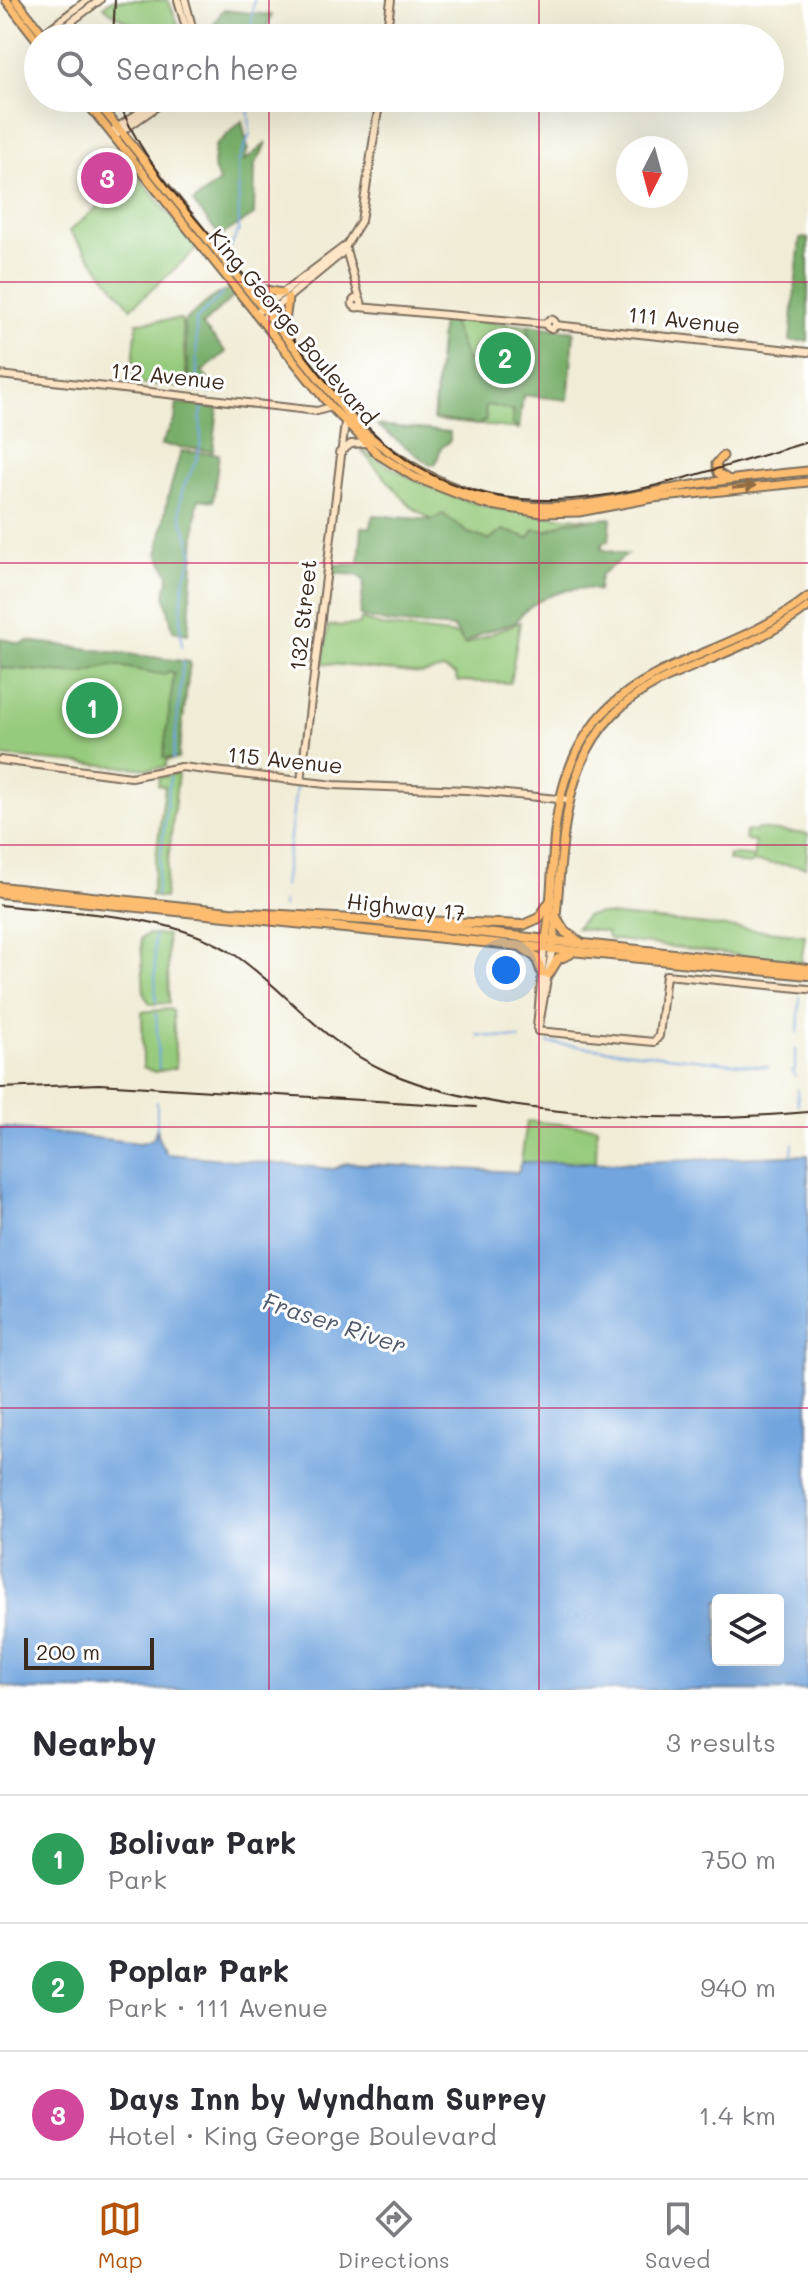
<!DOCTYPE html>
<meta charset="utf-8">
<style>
:root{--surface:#fff;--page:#f7f7f7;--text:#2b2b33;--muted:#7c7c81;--line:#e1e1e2;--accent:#b45309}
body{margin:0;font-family:Mali,sans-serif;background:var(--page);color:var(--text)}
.controls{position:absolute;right:24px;bottom:24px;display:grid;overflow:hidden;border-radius:8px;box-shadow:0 8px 32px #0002}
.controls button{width:72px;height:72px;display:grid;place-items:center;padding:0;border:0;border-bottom:2px solid var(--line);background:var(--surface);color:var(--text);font:40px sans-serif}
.compass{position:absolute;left:616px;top:136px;width:72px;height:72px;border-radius:50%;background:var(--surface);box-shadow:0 8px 32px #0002;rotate:186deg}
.scale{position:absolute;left:24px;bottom:20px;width:130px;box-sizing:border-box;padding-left:8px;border:4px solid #3b2a1e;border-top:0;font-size:22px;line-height:28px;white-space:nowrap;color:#3b2a1e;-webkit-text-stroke:6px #fff;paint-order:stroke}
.you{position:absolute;left:506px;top:970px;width:28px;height:28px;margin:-20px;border:6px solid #fff;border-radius:50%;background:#1a73e8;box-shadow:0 0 0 12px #1a73e833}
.badge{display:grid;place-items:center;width:52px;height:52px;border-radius:50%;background:var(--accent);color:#fff;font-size:26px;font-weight:700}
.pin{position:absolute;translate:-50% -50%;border:4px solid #fff;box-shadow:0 2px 8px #0006}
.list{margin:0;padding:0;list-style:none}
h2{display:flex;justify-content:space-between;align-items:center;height:104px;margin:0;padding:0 32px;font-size:34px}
h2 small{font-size:26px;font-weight:400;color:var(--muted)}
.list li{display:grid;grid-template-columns:52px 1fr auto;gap:24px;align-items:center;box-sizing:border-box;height:128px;padding:0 32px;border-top:2px solid var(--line)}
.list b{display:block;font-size:30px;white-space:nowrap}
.list p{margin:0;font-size:26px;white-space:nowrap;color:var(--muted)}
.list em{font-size:26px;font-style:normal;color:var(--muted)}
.icon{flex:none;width:44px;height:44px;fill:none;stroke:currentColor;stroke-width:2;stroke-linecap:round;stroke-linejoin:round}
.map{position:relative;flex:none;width:808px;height:1690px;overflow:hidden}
.search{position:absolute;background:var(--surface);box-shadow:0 8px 32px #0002;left:24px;right:24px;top:24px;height:88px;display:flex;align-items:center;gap:20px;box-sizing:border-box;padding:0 28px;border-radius:44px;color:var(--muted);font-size:30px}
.sheet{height:488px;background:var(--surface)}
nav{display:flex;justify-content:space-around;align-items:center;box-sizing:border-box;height:112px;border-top:2px solid var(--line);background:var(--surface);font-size:22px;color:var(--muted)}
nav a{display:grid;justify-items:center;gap:4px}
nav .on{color:var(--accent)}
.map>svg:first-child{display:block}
.green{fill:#96ca7b;stroke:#687a4c;stroke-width:2}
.forest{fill:#78ae6b;stroke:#5a6c44;stroke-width:2}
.water{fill:#72a5de;stroke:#56687e;stroke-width:2;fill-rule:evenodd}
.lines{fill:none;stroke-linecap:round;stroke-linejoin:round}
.stream{stroke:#72a5de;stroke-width:2}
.secondary-casing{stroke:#7b6e5e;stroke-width:10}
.primary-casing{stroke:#7b6e5e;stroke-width:11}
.highway-casing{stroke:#7b6e5e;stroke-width:12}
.secondary{stroke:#fee5c5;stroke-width:6}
.primary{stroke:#fcbd6f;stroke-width:7}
.highway{stroke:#fcbd6f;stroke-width:8}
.rail{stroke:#3b2a1e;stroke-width:2}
.oneway{fill:#926c42}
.grid{fill:none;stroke:#c2185b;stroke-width:2;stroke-opacity:0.55}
.labels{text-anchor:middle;stroke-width:6;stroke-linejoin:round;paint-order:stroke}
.street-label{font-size:22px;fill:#3b2a1e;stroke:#fff}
.water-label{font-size:24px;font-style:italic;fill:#515b6b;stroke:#fff}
</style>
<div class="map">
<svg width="808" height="1690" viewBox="0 0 808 1690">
<rect width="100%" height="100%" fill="#fff"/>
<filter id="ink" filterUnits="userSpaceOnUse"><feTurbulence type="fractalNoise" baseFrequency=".0125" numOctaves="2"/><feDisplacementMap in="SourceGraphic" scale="16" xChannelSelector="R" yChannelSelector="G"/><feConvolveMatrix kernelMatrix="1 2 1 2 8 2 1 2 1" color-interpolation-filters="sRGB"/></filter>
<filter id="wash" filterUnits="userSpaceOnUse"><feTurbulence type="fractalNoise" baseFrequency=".006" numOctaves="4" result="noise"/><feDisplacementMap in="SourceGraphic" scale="32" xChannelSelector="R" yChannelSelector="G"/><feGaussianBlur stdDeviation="1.8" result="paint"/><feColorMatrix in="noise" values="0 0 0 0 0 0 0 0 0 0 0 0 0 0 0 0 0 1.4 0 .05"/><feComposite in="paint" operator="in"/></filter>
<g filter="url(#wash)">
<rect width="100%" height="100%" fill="#f1ecd6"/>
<g class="green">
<path d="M 112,0 L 168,0 L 179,26 L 180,38 L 140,38 L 140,30 C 131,21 118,20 104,6 Z"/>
<path d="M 137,175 L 197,249 L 131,308 L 69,231 Z"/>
<path d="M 442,317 L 574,331 L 569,389 L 524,384 L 519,429 L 433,420 Z"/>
<path d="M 181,319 C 185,337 183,378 191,388 L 131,383 L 137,322 Z"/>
<path d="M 359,448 C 444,503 495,514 595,519 L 566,522 L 529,538 L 503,530 L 489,540 L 468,533 L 443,514 L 432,520 L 410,506 Z"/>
<path d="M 362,619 L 381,626 L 458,635 L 465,645 L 520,622 L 510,683 L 457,681 L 456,675 L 444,669 L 421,674 L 323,663 L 328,626 L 358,625 Z"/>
<path d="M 0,638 L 21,644 L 27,641 L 190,662 L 178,759 L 167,760 L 165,767 L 149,769 L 0,756 Z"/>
<path d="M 178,773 L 164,898 L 151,896 L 165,787 L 158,785 L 159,778 Z"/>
<path d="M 757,829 L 808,834 L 806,867 L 754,862 L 749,865 L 728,860 L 729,855 L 750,856 L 753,860 L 755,841 L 745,840 L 746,831 L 756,832 Z"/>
<path d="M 599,914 L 805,935 L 801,963 L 609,939 L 606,932 L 576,928 L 586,916 Z"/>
<path d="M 148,934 L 167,935 L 169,1003 L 150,1004 L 144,995 L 141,938 Z"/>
<path d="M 169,1009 L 173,1011 L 176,1068 L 155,1072 L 143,1067 L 142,1012 Z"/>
<path d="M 527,1121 L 597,1127 L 596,1162 L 521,1162 Z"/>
</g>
<g class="forest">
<path d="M 223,10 L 272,15 L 262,38 L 222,38 L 214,24 Z"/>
<path d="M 242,121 L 248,149 L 244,161 L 267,143 L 255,165 L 254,215 L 220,236 L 193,202 L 219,182 L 213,165 L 215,146 Z"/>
<path d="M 800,238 L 808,238 L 808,341 L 790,341 Z"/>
<path d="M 229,290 L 234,296 L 202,325 L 226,352 L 202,372 L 218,392 L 194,389 C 183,372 189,344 183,322 L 214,296 Z"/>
<path d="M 442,318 L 451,320 L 467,361 L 476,355 L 491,366 C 514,363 531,350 528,325 L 574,331 L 568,400 L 523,395 L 519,429 L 512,424 L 514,411 L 489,405 L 485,407 L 486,420 L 478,425 L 434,419 Z"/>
<path d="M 177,403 L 218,408 L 213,451 L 161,445 L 175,419 Z"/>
<path d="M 377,425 L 450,432 L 450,441 L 441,448 L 436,463 L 430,465 Z"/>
<path d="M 181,451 L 219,454 L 213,501 L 199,499 L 197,506 L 188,634 L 173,631 L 165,595 L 169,575 L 158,553 L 168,497 Z"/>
<path d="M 443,514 L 468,533 L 489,540 L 503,530 L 529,538 L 534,529 L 548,531 L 566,522 L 611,518 L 609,541 L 603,542 L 601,549 L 627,555 L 600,575 L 598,591 C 576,581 526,601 516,622 L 483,633 L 464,644 L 454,628 L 390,623 L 360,616 L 364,581 L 358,575 L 329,573 L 330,565 L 359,564 L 362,527 L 371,527 L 373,515 L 432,520 Z"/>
<path d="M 0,638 L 21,644 L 27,641 L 190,662 L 178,759 L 163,758 L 174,673 L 169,671 L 164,675 L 113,665 L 81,674 L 3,668 L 0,667 Z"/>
</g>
<path class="water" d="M 0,1127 L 140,1143 L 153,1139 L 157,1127 L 159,1140 L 167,1154 L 334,1169 L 347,1163 L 518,1172 L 521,1162 L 615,1163 L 808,1155 L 808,1690 L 23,1690 L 0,1685 ZM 718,1600 L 778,1600 L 778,1660 L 718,1660 Z"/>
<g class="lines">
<g class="stream">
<path d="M 250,38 L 254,0"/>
<path d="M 230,248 L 239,230 L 238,163 L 250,134 L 248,98"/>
<path d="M 209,394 L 208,388 L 197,378 L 196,320 L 223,293"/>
<path d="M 182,646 C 179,623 181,603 184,581 C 185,572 191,565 192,557 C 193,541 181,526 180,510 C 178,485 197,470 200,446 C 203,431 197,419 204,404"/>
<path d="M 173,759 L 183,662"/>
<path d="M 284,886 L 296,788"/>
<path d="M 156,895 L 170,778"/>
<path d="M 283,901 L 283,907"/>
<path d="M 154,936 L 156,1002"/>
<path d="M 156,1014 L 159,1069"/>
<path d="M 798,1033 L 800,997"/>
<path d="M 477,1035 L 520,1039"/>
<path d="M 548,1043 L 768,1067"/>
<path d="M 792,1070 L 795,1076"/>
<path d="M 795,1070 L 795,1049"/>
<path d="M 797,1089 L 798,1105"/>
<path d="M 157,1102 L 157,1129"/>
<path d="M 792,1154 L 793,1144"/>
</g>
</g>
</g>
<g filter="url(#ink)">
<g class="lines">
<defs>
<g id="secondary">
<path d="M 178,0 L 189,38"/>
<path d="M 185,0 L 195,38"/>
<path d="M 43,34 L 87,0"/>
<path d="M 61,38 L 72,21 L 100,0"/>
<path d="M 386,38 L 391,0"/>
<path d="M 111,132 L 160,98"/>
<path d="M 118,134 L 169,98"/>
<path d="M 345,246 L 360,300"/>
<circle cx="357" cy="303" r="4.5"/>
<path d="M 359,307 L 547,324"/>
<path d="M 256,313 L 345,246"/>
<circle cx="551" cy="324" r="4.5"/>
<path d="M 261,320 L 341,254 L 361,221 L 380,98"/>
<path d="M 555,325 L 808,352"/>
<path d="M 0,375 L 317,411 L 331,407"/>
<path d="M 339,453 L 351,444 L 366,443"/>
<path d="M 0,760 L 131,777 L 181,767 L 334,785 L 466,790 L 568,800"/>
<path d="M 301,781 L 345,423"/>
<path d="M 537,1028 L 544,949"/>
<path d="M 538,1031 L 654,1042 L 659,1036 L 666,975 L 808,989"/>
<path d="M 538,1031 L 552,950"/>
</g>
<g id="primary">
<path d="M 6,0 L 38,41"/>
<path d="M 16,0 L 46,38"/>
<path d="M 83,98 L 331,407 L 379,455 L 414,477 L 483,504 L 542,513 L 579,512 L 653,498 L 808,482"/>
<path d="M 94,98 L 359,428 C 420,480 495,515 578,505 C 612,501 646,493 680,487 C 723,480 765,475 808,471"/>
<path d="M 249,287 L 282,293"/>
<path d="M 284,331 L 288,298"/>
<path d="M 723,456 L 716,464 L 718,473 L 726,478"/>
<path d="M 545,943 C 555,894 549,841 562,792 C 596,656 716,670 808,597"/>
<path d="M 553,944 C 567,835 552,728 671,676 C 718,655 767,639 808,607"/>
</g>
<g id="highway">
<path d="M 0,887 L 230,912 L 368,920 L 808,969"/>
<path d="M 0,893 L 808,975"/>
<path d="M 556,917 L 565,932 L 581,943"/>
<path d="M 420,921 L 523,925 L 539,918 L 551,900"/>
<path d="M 523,948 L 536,957 L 542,973"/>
<path d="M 549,974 L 558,959 L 570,954"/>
</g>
</defs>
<use href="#secondary" class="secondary-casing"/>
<use href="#primary" class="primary-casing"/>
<use href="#highway" class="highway-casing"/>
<use href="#secondary" class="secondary"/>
<use href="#primary" class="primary"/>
<use href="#highway" class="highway"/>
<g class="rail">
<path d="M 113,38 L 115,0"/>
<path d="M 118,98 C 140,165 208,230 252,285 C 292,335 329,391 376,435 C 501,553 666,482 808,442"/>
<path d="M 0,905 C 74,914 172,912 235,955 C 291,994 320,1042 388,1072 C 498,1120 689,1123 808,1112"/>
<path d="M 0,1088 L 99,1084 L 476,1107"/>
</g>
</g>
<defs><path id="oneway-solid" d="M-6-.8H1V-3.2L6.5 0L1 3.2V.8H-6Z" transform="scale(2)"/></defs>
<use class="oneway" href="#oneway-solid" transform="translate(744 487) rotate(-6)"/>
</g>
<path class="grid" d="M 269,0 L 269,38M 539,0 L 539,38M 269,98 L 269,1690M 539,98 L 539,1690M 0,282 L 808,282M 0,563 L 808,563M 0,845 L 808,845M 0,1127 L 808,1127M 0,1408 L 808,1408"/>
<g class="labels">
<g class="street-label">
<text transform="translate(684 320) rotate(6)" y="8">111 Avenue</text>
<text transform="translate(293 327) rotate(50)" y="8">King George Boulevard</text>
<text transform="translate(168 376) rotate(6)" y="8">112 Avenue</text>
<text transform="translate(303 615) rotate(-84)" y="8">132 Street</text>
<text transform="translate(285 760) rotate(6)" y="8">115 Avenue</text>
<text transform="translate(406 907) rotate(6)" y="8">Highway 17</text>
</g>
<g class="water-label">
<text transform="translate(334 1324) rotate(18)" y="8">Fraser River</text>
</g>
</g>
</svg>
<div class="controls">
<button><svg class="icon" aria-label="layers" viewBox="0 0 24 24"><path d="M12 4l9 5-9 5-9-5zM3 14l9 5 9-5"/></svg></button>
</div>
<svg class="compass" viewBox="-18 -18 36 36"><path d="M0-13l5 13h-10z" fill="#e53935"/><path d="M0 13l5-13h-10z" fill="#7c7c81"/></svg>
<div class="scale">200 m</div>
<div class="you"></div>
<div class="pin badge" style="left:92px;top:708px;background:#2e9e5b">1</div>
<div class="pin badge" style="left:505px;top:358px;background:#2e9e5b">2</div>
<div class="pin badge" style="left:107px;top:178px;background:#d1479c">3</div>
<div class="search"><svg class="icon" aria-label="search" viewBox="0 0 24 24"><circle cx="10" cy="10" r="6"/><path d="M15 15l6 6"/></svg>Search here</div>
</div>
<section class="sheet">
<h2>Nearby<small>3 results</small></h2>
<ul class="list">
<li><span class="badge" style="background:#2e9e5b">1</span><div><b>Bolivar Park</b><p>Park</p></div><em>750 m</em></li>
<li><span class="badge" style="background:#2e9e5b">2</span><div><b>Poplar Park</b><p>Park · 111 Avenue</p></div><em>940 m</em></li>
<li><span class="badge" style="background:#d1479c">3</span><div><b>Days Inn by Wyndham Surrey</b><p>Hotel · King George Boulevard</p></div><em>1.4 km</em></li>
</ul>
</section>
<nav>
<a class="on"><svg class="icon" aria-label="map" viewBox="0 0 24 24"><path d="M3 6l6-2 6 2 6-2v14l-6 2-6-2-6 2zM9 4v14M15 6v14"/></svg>Map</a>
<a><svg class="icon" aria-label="directions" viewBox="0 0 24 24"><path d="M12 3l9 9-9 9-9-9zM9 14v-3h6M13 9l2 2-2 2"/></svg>Directions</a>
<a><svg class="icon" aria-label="saved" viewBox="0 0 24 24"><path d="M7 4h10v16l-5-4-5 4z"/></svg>Saved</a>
</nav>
